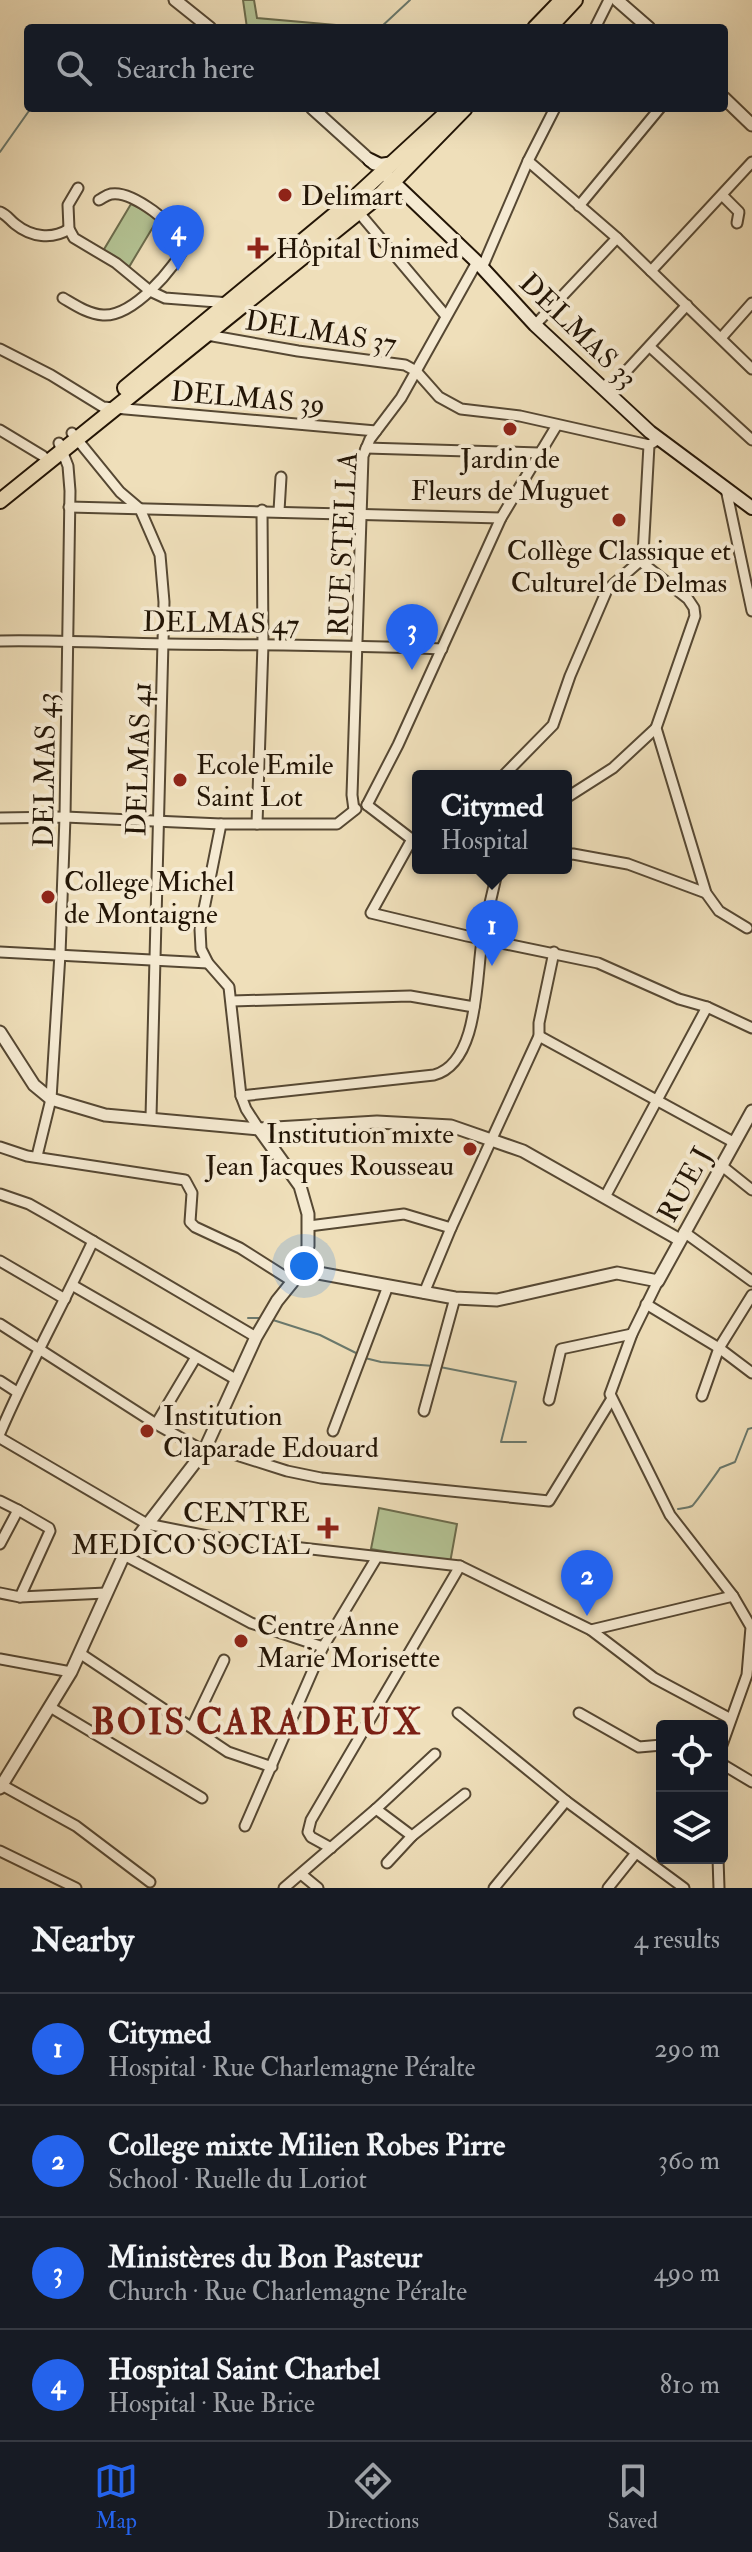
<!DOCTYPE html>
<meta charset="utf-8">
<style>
:root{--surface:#171b24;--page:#20242c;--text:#f1f3f6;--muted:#9ea1a6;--line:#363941;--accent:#2563eb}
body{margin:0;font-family:"IM FELL Double Pica",serif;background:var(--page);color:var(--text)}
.controls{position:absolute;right:24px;bottom:24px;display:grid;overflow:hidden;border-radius:8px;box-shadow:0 8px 32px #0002}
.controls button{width:72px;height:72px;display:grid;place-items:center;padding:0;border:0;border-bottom:2px solid var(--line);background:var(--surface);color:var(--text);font:40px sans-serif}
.you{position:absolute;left:304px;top:1266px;width:28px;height:28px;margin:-20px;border:6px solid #fff;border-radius:50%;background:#1a73e8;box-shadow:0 0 0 12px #1a73e833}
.badge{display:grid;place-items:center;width:52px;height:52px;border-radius:50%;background:var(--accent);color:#fff;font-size:26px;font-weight:700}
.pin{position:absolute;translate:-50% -66px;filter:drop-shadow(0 2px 4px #0008)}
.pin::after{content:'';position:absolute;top:42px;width:28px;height:24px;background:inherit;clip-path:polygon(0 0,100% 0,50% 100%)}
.popup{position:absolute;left:412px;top:770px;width:160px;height:104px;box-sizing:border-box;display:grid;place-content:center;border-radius:8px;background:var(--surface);filter:drop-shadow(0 2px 6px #0005);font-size:26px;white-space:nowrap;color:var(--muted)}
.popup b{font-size:30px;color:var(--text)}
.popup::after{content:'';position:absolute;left:50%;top:100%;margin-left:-16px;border:16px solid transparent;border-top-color:var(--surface)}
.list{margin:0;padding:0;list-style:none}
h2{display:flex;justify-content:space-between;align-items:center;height:104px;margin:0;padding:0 32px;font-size:34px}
h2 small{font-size:26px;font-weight:400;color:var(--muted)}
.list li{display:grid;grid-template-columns:52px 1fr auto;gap:24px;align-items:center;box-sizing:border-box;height:112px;padding:0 32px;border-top:2px solid var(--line)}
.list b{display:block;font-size:30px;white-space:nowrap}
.list p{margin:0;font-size:26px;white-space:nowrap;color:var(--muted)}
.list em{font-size:26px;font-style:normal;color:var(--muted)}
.icon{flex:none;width:44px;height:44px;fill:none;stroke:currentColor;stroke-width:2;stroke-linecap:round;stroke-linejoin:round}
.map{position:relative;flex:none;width:752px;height:1888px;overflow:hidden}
.search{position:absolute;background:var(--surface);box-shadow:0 8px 32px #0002;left:24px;right:24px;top:24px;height:88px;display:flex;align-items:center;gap:20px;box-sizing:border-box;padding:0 28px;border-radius:8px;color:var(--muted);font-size:30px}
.sheet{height:552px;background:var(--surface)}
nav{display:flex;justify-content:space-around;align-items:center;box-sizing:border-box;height:112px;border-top:2px solid var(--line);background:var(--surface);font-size:22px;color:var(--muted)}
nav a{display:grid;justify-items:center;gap:4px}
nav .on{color:var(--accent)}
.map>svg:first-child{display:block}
.green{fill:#b4c394;stroke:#6c6c4d;stroke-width:2}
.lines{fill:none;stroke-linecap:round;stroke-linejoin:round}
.stream{stroke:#6a796d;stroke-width:2}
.minor-casing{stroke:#564833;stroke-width:13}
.tertiary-casing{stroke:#564833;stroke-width:15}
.secondary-casing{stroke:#231506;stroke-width:16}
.primary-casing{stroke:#231506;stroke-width:18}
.minor{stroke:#f5ead2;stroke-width:9}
.tertiary{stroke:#f5ead2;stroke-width:11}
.secondary{stroke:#f5ead2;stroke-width:12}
.primary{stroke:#efdfba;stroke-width:14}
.poi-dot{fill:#8f2418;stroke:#f5ead2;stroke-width:3}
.labels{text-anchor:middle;stroke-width:8;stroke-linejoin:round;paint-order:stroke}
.poi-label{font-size:28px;fill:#231506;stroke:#f5ead2;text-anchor:start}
.street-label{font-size:28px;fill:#231506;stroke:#f5ead2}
.district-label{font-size:36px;font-weight:bold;letter-spacing:2px;fill:#7a1f14;stroke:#f5ead2}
</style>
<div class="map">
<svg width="752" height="1888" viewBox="0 0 752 1888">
<rect width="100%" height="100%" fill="#efdfba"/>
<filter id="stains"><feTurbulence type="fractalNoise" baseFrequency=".0025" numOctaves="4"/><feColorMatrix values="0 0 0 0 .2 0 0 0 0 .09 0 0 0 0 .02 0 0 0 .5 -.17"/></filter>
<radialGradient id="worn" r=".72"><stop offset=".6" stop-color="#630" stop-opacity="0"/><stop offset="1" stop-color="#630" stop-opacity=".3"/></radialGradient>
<g class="green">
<path d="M 243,0 L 254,0 L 257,18 L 370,28 L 247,28 Z"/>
<path d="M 131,204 L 159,217 L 129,267 L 103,251 Z"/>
<path d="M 379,1508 L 457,1524 L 450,1563 L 371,1549 Z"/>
</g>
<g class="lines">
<g class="stream">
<path d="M 380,28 L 410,0"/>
<path d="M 0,152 L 31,108"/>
<path d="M 248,1318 L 263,1318"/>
<path d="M 273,1320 L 320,1335 L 360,1355"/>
<path d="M 365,1358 L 381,1362 L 434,1366"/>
<path d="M 440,1367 L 516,1382 L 501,1442 L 526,1442"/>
<path d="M 678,1509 C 683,1508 688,1508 692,1506 C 694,1505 719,1470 720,1468 L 735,1462 L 748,1429 L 752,1428"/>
</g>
<defs>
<g id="minor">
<path d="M 595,28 L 609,0"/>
<path d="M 528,161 L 617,238 L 752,369"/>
<path d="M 78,188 L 68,205 L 69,229 L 74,238 L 116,263 L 150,291 L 165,298 L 230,303"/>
<path d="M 722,195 L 739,212 L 737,223"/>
<path d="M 579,206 L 660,108"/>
<path d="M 355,208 L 446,316"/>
<path d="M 0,212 C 7,215 9,219 15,224 C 31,237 52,240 69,229"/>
<path d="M 482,268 L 528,161 L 555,108"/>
<path d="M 651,271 L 752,162"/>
<path d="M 63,298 C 75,305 88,314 103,315 C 133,317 175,268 186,244 C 176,226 133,190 111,194 C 106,195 103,198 99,200"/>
<path d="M 535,325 L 617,238"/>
<path d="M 205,331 L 207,335 L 298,351 L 405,365 L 416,371 L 439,397 L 461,409 L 520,416 L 649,445"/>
<path d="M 721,338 L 752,303"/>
<path d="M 650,347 L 752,440"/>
<path d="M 0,349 L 51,375 L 103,407 L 376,431"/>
<path d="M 607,392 L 687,305"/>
<path d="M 0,430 L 43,456"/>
<path d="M 72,433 L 120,492 L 140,509 L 160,555 L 164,602 L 151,1117"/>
<path d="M 659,439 L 649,445 L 643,555 L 640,561 L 688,599 L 694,608 L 695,616 L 656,728 L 706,893 L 719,911 L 747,928"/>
<path d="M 366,448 L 539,453"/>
<path d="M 726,489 L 752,611"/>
<path d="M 69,507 L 501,518"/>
<path d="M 279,511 L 281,477"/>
<path d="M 0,641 C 55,640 110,643 166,644 C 258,645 349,645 442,649"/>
<path d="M 503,776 L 553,725 L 570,676 L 607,590 L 640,561"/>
<path d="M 566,798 L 613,768 L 656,728"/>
<path d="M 367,805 L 398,745 L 501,518 L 557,425"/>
<path d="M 367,805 L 418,844"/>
<path d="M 354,810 L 352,795 L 363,456 L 370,439 L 401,398 L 477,262"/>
<path d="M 0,818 L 65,817 L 221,824 L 337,824 L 356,809"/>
<path d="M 221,824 L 200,929 L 201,949 L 208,963 L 229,987 L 241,1096 L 246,1109 L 259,1129"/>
<path d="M 257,824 L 263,644 L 262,510"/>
<path d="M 411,841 L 371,913 L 467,936 L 598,963 L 679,999 L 707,1007 L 752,1028"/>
<path d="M 566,855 L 573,854 L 628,864 L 706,893"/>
<path d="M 0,952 L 208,963"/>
<path d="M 232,1001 L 410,996 L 474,1007"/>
<path d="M 539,1036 L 735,1143"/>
<path d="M 241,1096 L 434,1075 C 479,1063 476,978 482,941 C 486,917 493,892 498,868"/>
<path d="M 0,1147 L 27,1156 L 185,1180 L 192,1193 L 190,1222 L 195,1227 L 240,1248 L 292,1281"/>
<path d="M 37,1156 L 51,1099 L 60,954 L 65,817 L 70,491 L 68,466 L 59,443"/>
<path d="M 722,1166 L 752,1190"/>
<path d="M 0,1194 L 29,1204 L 52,1217 L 256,1337"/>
<path d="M 605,1197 L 707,1007"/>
<path d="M 309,1226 L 404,1214 L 451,1228"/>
<path d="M 684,1232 L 752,1281"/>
<path d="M 0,1261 L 65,1299"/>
<path d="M 658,1281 L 632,1334 L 610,1394 L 670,1515 L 733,1596 L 751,1627 L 747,1675 L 722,1745"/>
<path d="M 72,1285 L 237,1380"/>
<path d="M 424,1293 L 451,1228 L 539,1036 L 539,1023 L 554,952"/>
<path d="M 646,1304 L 719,1348 L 752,1373"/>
<path d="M 0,1324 L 156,1424 L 204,1451"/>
<path d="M 0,1381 L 17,1392"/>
<path d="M 702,1396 L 719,1348 L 752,1295"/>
<path d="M 549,1400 L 561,1349 L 632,1334"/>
<path d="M 424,1411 L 455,1298"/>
<path d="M 156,1424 L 196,1357"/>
<path d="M 333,1431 L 388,1286"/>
<path d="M 0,1433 C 28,1367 63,1305 93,1241"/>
<path d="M 0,1438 L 147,1524 L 223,1539 L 460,1566 L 591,1630 L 654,1678 L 729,1718"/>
<path d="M 227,1452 L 287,1471 L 321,1478 L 549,1501 L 611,1400"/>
<path d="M 0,1501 L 18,1510 L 0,1544"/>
<path d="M 18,1510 L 49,1528 L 50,1531 L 20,1597"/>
<path d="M 124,1555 L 251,1623 L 323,1647"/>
<path d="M 0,1593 L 20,1597 L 106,1593"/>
<path d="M 591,1630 L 733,1596"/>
<path d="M 81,1654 L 228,1752 L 272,1767"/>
<path d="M 0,1659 L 71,1672"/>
<path d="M 50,1707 L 202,1798"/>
<path d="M 458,1713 L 566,1801 L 684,1888"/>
<path d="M 579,1713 L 639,1747 L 662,1745"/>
<path d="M 192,1727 L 224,1660"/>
<path d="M 722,1764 L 752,1782"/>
<path d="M 0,1784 L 76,1826 L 150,1882"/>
<path d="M 376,1809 L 412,1836 L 465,1794"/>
<path d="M 245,1826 L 323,1647 L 377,1557"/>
<path d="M 331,1848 L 311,1837 L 308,1832 L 311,1820 L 460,1566"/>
<path d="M 0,1851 L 76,1888"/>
<path d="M 718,1858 L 719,1888"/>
<path d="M 387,1863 L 412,1836"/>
<path d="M 301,1874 L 318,1888"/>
<path d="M 284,1888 L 376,1809 L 435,1754"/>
<path d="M 494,1888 L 566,1801"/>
<path d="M 608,1888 L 636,1853"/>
</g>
<g id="tertiary">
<path d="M 175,0 L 210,28"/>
<path d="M 617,0 L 649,28"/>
<path d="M 724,98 L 752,125"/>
<path d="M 312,108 L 374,164"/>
<path d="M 0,1032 L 34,1085 L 51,1099 L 105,1115 L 259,1129 L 377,1122 L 451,1126 L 523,1151 L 680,1240"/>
<path d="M 302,1270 L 455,1298 L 497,1300 L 617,1273 L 658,1281 L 752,1111"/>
<path d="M 0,1788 L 71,1672 L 124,1555 L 204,1451 L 256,1337 L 277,1301 L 302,1270 L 308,1246 L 308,1214 L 300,1186 L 259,1129"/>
</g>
<g id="secondary">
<path d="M 370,160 L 380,165 L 394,163"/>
<path d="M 386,175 L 477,262 L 535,325 L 650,432 L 752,508"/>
</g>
<g id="primary">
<path d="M 535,28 L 562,0"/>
<path d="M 549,28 L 575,0"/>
<path d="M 125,388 L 350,202 L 452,108"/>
<path d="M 0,501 L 382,193 L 465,108"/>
</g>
</defs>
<use href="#minor" class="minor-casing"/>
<use href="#tertiary" class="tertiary-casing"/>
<use href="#secondary" class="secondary-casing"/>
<use href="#primary" class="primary-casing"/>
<use href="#minor" class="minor"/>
<use href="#tertiary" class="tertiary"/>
<use href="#secondary" class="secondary"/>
<use href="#primary" class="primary"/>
</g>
<g class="poi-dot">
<circle cx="285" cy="195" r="8"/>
<path d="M254 236h8v8h8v8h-8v8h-8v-8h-8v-8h8z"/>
<circle cx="510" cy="429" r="8"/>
<circle cx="619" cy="520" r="8"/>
<circle cx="180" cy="780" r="8"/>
<circle cx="48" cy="897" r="8"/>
<circle cx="470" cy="1149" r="8"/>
<circle cx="147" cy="1431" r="8"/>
<path d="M324 1516h8v8h8v8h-8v8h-8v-8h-8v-8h8z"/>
<circle cx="241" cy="1641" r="8"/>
</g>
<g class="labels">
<g class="poi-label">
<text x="301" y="205">Delimart</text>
<text x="276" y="258">Hôpital Unimed</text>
<text x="510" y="468" text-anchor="middle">Jardin de<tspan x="510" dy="32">Fleurs de Muguet</tspan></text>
<text x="619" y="560" text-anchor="middle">Collège Classique et<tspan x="619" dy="32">Culturel de Delmas</tspan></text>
<text x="196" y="774">Ecole Emile<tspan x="196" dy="32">Saint Lot</tspan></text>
<text x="64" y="891">College Michel<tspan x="64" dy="32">de Montaigne</tspan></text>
<text x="454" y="1143" text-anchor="end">Institution mixte<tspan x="454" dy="32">Jean Jacques Rousseau</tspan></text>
<text x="163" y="1425">Institution<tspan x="163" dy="32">Claparade Edouard</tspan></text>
<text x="310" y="1522" text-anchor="end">CENTRE<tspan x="310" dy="32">MEDICO SOCIAL</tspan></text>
<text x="257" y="1635">Centre Anne<tspan x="257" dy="32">Marie Morisette</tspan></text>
</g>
<g class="street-label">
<text transform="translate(579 330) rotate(44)" y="10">DELMAS 33</text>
<text transform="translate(321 331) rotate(9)" y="10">DELMAS 37</text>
<text transform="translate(248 397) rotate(5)" y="10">DELMAS 39</text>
<text transform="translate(342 544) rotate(-87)" y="10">RUE STELLA</text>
<text transform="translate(221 622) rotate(1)" y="10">DELMAS 47</text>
<text transform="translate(138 759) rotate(-88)" y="10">DELMAS 41</text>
<text transform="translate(44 770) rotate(-89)" y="10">DELMAS 43</text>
<text transform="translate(684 1184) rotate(-61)" y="10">RUE J</text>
</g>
<g class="district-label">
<text x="257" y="1734">BOIS CARADEUX</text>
</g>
</g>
<rect width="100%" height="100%" filter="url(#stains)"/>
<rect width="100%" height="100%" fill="url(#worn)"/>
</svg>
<div class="controls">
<button><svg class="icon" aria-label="locate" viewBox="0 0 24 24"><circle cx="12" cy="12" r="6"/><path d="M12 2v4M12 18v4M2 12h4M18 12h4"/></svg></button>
<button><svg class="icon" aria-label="layers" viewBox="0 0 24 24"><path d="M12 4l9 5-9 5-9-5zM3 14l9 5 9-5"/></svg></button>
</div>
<div class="you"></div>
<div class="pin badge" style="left:492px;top:966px">1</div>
<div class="popup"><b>Citymed</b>Hospital</div>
<div class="pin badge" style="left:587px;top:1616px">2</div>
<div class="pin badge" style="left:412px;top:670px">3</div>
<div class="pin badge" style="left:178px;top:271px">4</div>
<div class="search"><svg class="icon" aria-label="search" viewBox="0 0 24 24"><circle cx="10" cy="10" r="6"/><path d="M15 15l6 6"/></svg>Search here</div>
</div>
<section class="sheet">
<h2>Nearby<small>4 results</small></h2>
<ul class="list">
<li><span class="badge">1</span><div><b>Citymed</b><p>Hospital · Rue Charlemagne Péralte</p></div><em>290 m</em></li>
<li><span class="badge">2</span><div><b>College mixte Milien Robes Pirre</b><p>School · Ruelle du Loriot</p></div><em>360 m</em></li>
<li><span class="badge">3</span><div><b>Ministères du Bon Pasteur</b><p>Church · Rue Charlemagne Péralte</p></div><em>490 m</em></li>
<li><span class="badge">4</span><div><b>Hospital Saint Charbel</b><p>Hospital · Rue Brice</p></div><em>810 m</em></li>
</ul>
</section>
<nav>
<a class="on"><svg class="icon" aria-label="map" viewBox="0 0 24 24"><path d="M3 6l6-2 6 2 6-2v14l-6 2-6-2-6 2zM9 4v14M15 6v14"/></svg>Map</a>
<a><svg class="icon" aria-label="directions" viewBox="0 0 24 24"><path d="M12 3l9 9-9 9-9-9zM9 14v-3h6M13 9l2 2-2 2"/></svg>Directions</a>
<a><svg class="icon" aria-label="saved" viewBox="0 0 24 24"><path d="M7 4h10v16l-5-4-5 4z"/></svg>Saved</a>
</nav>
